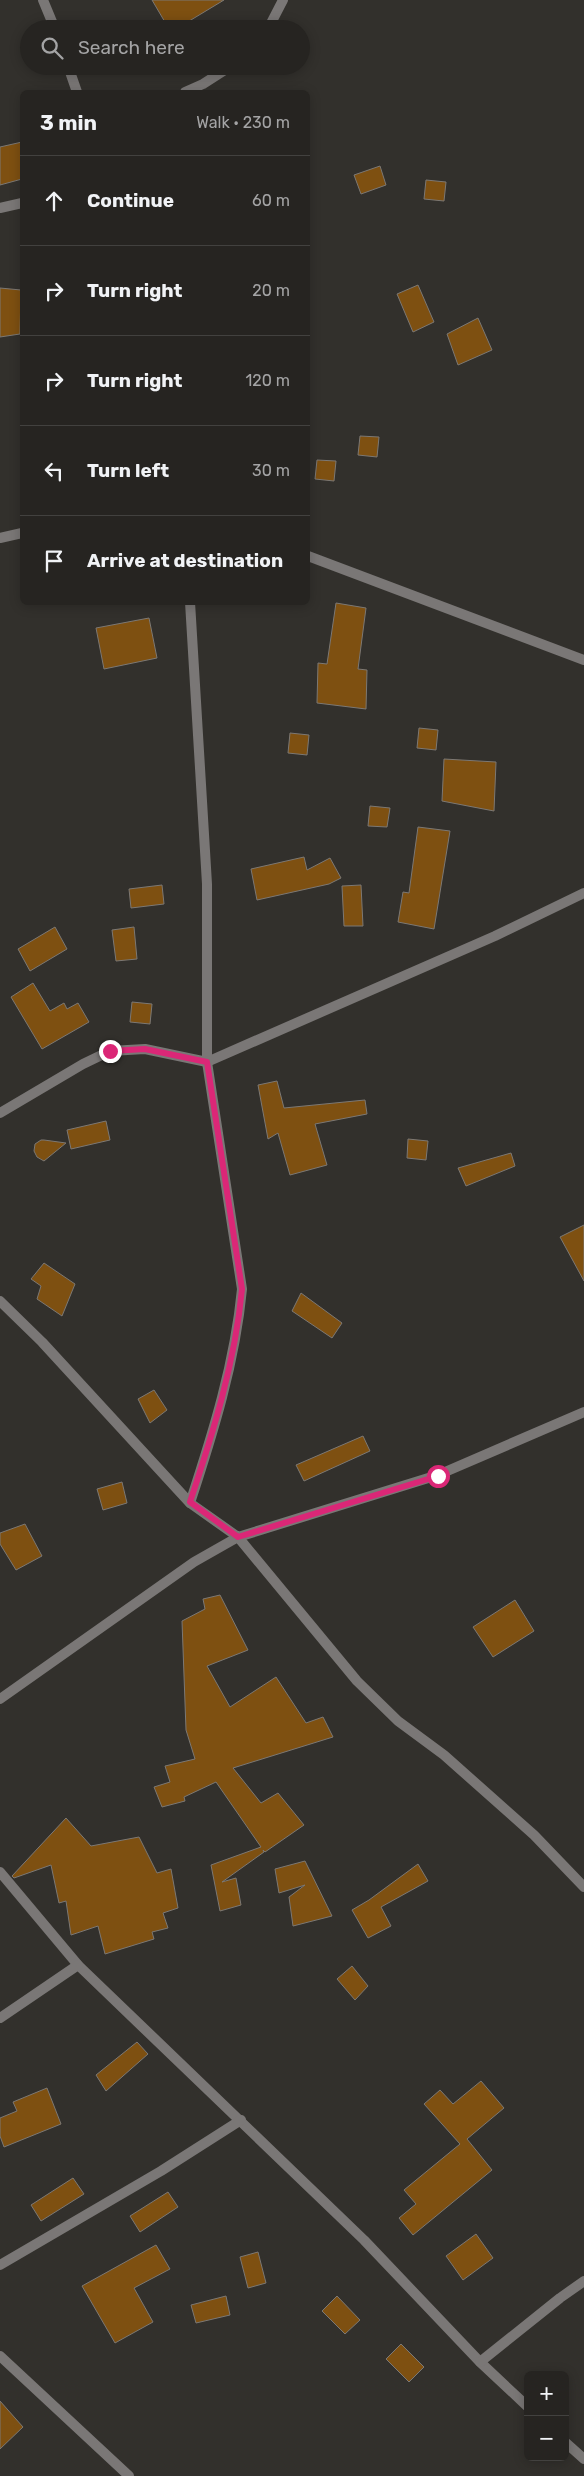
<!DOCTYPE html>
<meta charset="utf-8">
<style>
:root{--surface:#262421;--page:#2e2c2a;--text:#f1f3f6;--muted:#a4a4a5;--line:#42413f}
body{margin:0;font-family:Rubik,sans-serif;background:var(--page);color:var(--text)}
.controls{position:absolute;right:15px;bottom:15px;display:grid;overflow:hidden;border-radius:8px;box-shadow:0 2px 12px #0003}
.controls button{width:45px;height:45px;display:grid;place-items:center;padding:0;border:0;border-bottom:1px solid var(--line);background:var(--surface);color:var(--text);font:25px sans-serif}
.stop{position:absolute;width:15px;height:15px;margin:-11px;border:4px solid #db2777;border-radius:50%;background:#fff}
.stop.end{background:#db2777;border-color:#fff;box-shadow:0 1px 5px #0008}
.list{margin:0;padding:0;list-style:none}
h2{display:flex;justify-content:space-between;align-items:center;height:65px;margin:0;padding:0 20px;font-size:21px}
h2 small{font-size:16px;font-weight:400;color:var(--muted)}
.list li{display:grid;grid-template-columns:32px 1fr auto;gap:15px;align-items:center;box-sizing:border-box;height:90px;padding:0 20px;border-top:1px solid var(--line)}
.list b{display:block;font-size:19px;white-space:nowrap}
.list em{font-size:16px;font-style:normal;color:var(--muted)}
.icon{flex:none;width:28px;height:28px;fill:none;stroke:currentColor;stroke-width:2;stroke-linecap:round;stroke-linejoin:round}
.map{position:relative;flex:none;width:584px;height:2476px;overflow:hidden}
.search{position:absolute;background:var(--surface);box-shadow:0 2px 12px #0003;left:20px;top:20px;width:290px;height:55px;display:flex;align-items:center;gap:12px;box-sizing:border-box;padding:0 18px;border-radius:28px;color:var(--muted);font-size:19px}
.panel{position:absolute;background:var(--surface);box-shadow:0 2px 12px #0003;left:20px;top:90px;width:290px;height:515px;border-radius:8px}
.map>svg:first-child{display:block}
.building{fill:#7e5011;stroke:#7c7874}
.lines{fill:none;stroke-linecap:round;stroke-linejoin:round}
.street{stroke:#7a7776;stroke-width:10}
.route{stroke:#db2777;stroke-width:6}
</style>
<div class="map">
<svg width="584" height="2476" viewBox="0 0 584 2476">
<rect width="100%" height="100%" fill="#32302c"/>
<g class="building">
<path d="M 152,0 L 224,0 L 176,29 L 169,29 Z"/>
<path d="M 22,142 L 22,179 L 0,185 L 0,147 Z"/>
<path d="M 380,166 L 386,185 L 361,194 L 354,175 Z"/>
<path d="M 426,180 L 446,182 L 444,201 L 424,199 Z"/>
<path d="M 418,285 L 434,322 L 413,332 L 397,294 Z"/>
<path d="M 0,288 L 21,290 L 20,334 L 0,337 Z"/>
<path d="M 478,318 L 492,350 L 458,365 L 447,334 Z"/>
<path d="M 360,436 L 379,437 L 377,457 L 358,455 Z"/>
<path d="M 317,460 L 336,461 L 334,481 L 315,479 Z"/>
<path d="M 336,603 L 366,608 L 358,669 L 367,670 L 366,709 L 317,703 L 318,663 L 327,664 Z"/>
<path d="M 149,618 L 157,658 L 104,669 L 96,628 Z"/>
<path d="M 419,728 L 438,730 L 436,750 L 417,748 Z"/>
<path d="M 290,733 L 309,735 L 307,755 L 288,753 Z"/>
<path d="M 444,759 L 496,762 L 494,811 L 442,801 Z"/>
<path d="M 370,806 L 390,808 L 387,827 L 368,826 Z"/>
<path d="M 418,827 L 450,831 L 434,929 L 398,922 L 403,892 L 409,893 Z"/>
<path d="M 304,857 L 307,870 L 330,858 L 341,878 L 329,884 L 257,900 L 251,869 Z"/>
<path d="M 162,885 L 164,904 L 131,908 L 129,889 Z"/>
<path d="M 361,885 L 363,926 L 344,926 L 342,886 Z"/>
<path d="M 55,927 L 67,949 L 30,971 L 18,949 Z"/>
<path d="M 134,927 L 137,959 L 116,961 L 112,930 Z"/>
<path d="M 33,983 L 50,1011 L 64,1003 L 67,1009 L 78,1003 L 89,1022 L 42,1049 L 11,997 Z"/>
<path d="M 132,1002 L 152,1004 L 150,1024 L 130,1022 Z"/>
<path d="M 277,1081 L 284,1108 L 365,1100 L 367,1114 L 315,1124 L 327,1165 L 290,1175 L 278,1133 L 268,1139 L 258,1085 Z"/>
<path d="M 106,1121 L 110,1140 L 71,1149 L 67,1130 Z"/>
<path d="M 408,1139 L 428,1141 L 426,1160 L 407,1158 Z"/>
<path d="M 41,1140 L 44,1140 L 66,1143 L 44,1161 L 37,1157 L 34,1151 L 35,1144 Z"/>
<path d="M 511,1153 L 515,1166 L 466,1186 L 458,1168 Z"/>
<path d="M 584,1225 L 584,1281 L 560,1237 Z"/>
<path d="M 44,1263 L 75,1284 L 62,1316 L 37,1299 L 41,1286 L 31,1279 Z"/>
<path d="M 301,1293 L 342,1323 L 332,1338 L 292,1311 Z"/>
<path d="M 154,1390 L 167,1410 L 150,1423 L 138,1399 Z"/>
<path d="M 363,1436 L 370,1451 L 304,1481 L 296,1465 Z"/>
<path d="M 122,1482 L 127,1503 L 103,1510 L 97,1489 Z"/>
<path d="M 25,1524 L 42,1556 L 16,1570 L 0,1544 L 0,1533 Z"/>
<path d="M 220,1595 L 248,1650 L 207,1666 L 230,1707 L 276,1677 L 306,1723 L 323,1717 L 333,1737 L 233,1768 L 261,1803 L 278,1793 L 304,1825 L 265,1852 L 263,1850 L 264,1852 L 222,1882 L 236,1878 L 241,1905 L 220,1911 L 211,1865 L 261,1847 L 216,1782 L 184,1797 L 185,1801 L 162,1807 L 154,1787 L 170,1782 L 165,1766 L 195,1759 L 186,1730 L 182,1621 L 205,1609 L 203,1599 Z"/>
<path d="M 515,1600 L 534,1631 L 493,1657 L 473,1627 Z"/>
<path d="M 66,1818 L 91,1846 L 139,1837 L 157,1873 L 171,1869 L 178,1908 L 163,1913 L 168,1928 L 152,1932 L 154,1939 L 105,1954 L 98,1926 L 71,1935 L 66,1901 L 59,1903 L 51,1865 L 14,1878 L 12,1876 Z"/>
<path d="M 305,1861 L 332,1916 L 293,1926 L 289,1897 L 305,1885 L 279,1893 L 275,1869 Z"/>
<path d="M 418,1864 L 428,1881 L 381,1907 L 391,1926 L 368,1938 L 352,1910 L 369,1900 Z"/>
<path d="M 352,1966 L 368,1986 L 355,2000 L 337,1979 Z"/>
<path d="M 137,2042 L 148,2054 L 106,2091 L 96,2075 Z"/>
<path d="M 481,2081 L 504,2108 L 467,2139 L 492,2170 L 413,2235 L 399,2218 L 416,2204 L 404,2190 L 460,2144 L 424,2104 L 440,2090 L 453,2104 Z"/>
<path d="M 47,2088 L 61,2124 L 4,2147 L 0,2136 L 0,2118 L 17,2111 L 13,2102 Z"/>
<path d="M 73,2178 L 84,2194 L 41,2221 L 31,2205 Z"/>
<path d="M 168,2192 L 178,2207 L 140,2232 L 130,2216 Z"/>
<path d="M 476,2234 L 493,2258 L 463,2280 L 446,2256 Z"/>
<path d="M 156,2245 L 170,2269 L 134,2288 L 153,2322 L 115,2343 L 82,2286 Z"/>
<path d="M 258,2252 L 266,2283 L 248,2288 L 240,2257 Z"/>
<path d="M 226,2296 L 230,2315 L 196,2323 L 191,2305 Z"/>
<path d="M 337,2296 L 360,2320 L 345,2334 L 322,2311 Z"/>
<path d="M 401,2344 L 424,2367 L 409,2382 L 386,2359 Z"/>
<path d="M 0,2401 L 23,2427 L 0,2449 Z"/>
</g>
<g class="lines">
<g class="street">
<path d="M 43,0 L 55,29"/>
<path d="M 268,29 L 283,0"/>
<path d="M 68,66 L 77,92"/>
<path d="M 185,92 L 203,84 L 231,66"/>
<path d="M 0,208 L 22,203"/>
<path d="M 0,538 L 22,533"/>
<path d="M 308,556 L 584,660"/>
<path d="M 190,602 L 207,884 L 207,1062 L 242,1289 C 235,1363 213,1433 190,1503 L 238,1537 L 438,1475 L 584,1412"/>
<path d="M 0,1113 L 83,1064 L 110,1051 L 145,1049 L 207,1062 L 495,936 L 584,893"/>
<path d="M 0,1301 L 42,1342 L 190,1503"/>
<path d="M 0,1699 L 194,1562 L 238,1537 L 357,1681 L 398,1721 L 444,1755 L 534,1835 L 584,1887"/>
<path d="M 0,1872 L 78,1965 L 364,2240 L 480,2362 L 528,2407"/>
<path d="M 0,2018 L 78,1965"/>
<path d="M 0,2265 L 161,2171 L 241,2120"/>
<path d="M 0,2356 L 129,2476"/>
<path d="M 480,2362 L 560,2298 L 584,2281"/>
<path d="M 565,2442 L 584,2459"/>
</g>
</g>
<g class="lines">
<path class="route" d="M 110,1051 L 145,1049 L 207,1062 L 242,1289 C 235,1363 213,1433 190,1502 L 238,1537 L 438,1476"/>
</g>
</svg>
<div class="controls">
<button>+</button>
<button>−</button>
</div>
<div class="stop" style="left:438px;top:1476px"></div>
<div class="stop end" style="left:110px;top:1051px"></div>
<div class="search"><svg class="icon" aria-label="search" viewBox="0 0 24 24"><circle cx="10" cy="10" r="6"/><path d="M15 15l6 6"/></svg>Search here</div>
<section class="panel">
<h2>3 min<small>Walk · 230 m</small></h2>
<ul class="list">
<li><svg class="icon" aria-label="ahead" viewBox="0 0 24 24"><path d="M12 20V5M6 11l6-6 6 6"/></svg><div><b>Continue</b></div><em>60 m</em></li>
<li><svg class="icon" aria-label="right" viewBox="0 0 24 24"><path d="M7 20v-9h11M14 6l5 5-5 5"/></svg><div><b>Turn right</b></div><em>20 m</em></li>
<li><svg class="icon" aria-label="right" viewBox="0 0 24 24"><path d="M7 20v-9h11M14 6l5 5-5 5"/></svg><div><b>Turn right</b></div><em>120 m</em></li>
<li><svg class="icon" aria-label="left" viewBox="0 0 24 24"><path d="M17 20v-9H6M10 6l-5 5 5 5"/></svg><div><b>Turn left</b></div><em>30 m</em></li>
<li><svg class="icon" aria-label="arrive" viewBox="0 0 24 24"><path d="M6 21V4h12l-3 4 3 4H6"/></svg><div><b>Arrive at destination</b></div></li>
</ul>
</section>
</div>
